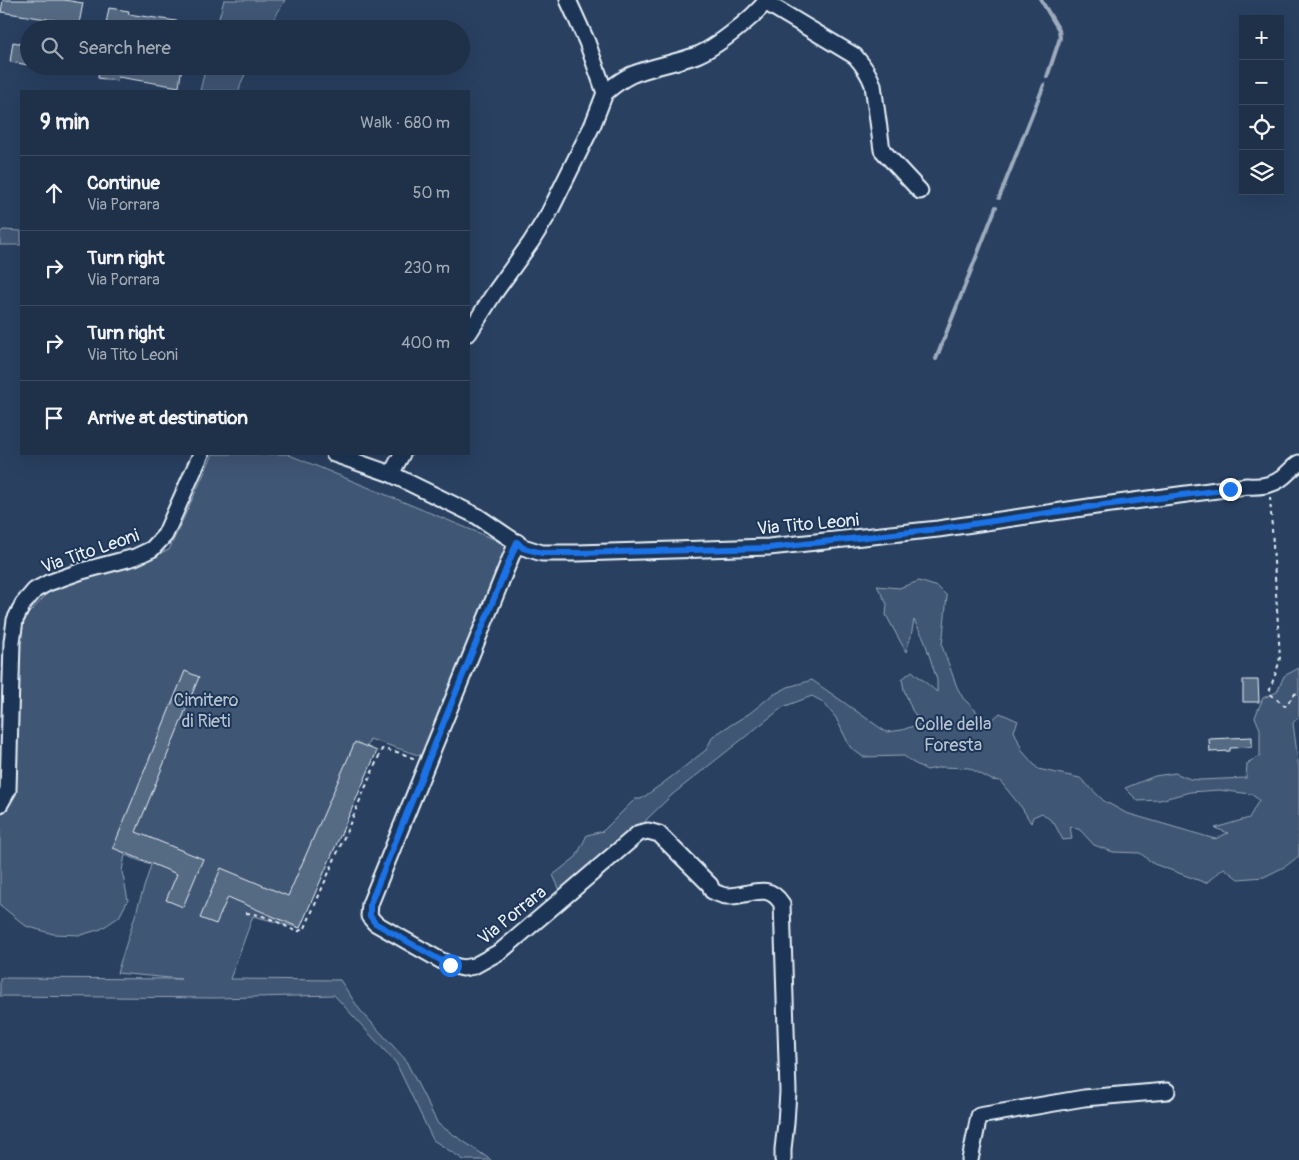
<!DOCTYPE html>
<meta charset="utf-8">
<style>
:root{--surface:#1f3049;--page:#2c3c53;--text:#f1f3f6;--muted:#a1a9b4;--line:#3c4b61}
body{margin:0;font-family:Pangolin,sans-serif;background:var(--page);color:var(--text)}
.controls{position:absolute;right:15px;top:15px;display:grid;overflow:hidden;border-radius:0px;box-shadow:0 5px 20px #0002}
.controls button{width:45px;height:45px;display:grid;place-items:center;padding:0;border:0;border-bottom:1px solid var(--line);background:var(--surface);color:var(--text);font:25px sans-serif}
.stop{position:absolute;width:15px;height:15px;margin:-11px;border:4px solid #1a73e8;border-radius:50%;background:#fff}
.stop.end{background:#1a73e8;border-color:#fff;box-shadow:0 1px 5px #0008}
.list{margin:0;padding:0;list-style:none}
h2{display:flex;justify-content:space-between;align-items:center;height:65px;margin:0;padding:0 20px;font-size:21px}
h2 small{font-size:16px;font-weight:400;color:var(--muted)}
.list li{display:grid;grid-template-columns:32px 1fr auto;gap:15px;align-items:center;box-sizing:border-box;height:75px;padding:0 20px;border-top:1px solid var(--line)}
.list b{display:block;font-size:19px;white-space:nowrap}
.list p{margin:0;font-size:16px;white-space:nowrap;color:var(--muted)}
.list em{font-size:16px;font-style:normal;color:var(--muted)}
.icon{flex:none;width:28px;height:28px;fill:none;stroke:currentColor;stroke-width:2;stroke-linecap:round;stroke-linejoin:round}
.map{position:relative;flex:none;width:1299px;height:1160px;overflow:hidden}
.search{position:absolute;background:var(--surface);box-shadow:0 5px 20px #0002;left:20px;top:20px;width:450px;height:55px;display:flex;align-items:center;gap:12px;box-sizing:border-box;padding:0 18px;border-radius:28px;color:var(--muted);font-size:19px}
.panel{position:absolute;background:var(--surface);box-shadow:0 5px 20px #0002;left:20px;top:90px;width:450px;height:365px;border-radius:0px}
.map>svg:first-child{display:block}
.green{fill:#415774;stroke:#94a4b6}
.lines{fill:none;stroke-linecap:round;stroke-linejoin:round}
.stream{stroke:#9dabbd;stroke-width:4}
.building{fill:#556a83;stroke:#e8f1f8}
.minor-casing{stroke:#e8f1f8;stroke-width:19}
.path{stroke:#e8f1f8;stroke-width:2;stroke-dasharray:4 4;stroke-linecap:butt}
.minor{stroke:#1d3557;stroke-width:15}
.route{stroke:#1a73e8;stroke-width:6}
.labels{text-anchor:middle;stroke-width:4;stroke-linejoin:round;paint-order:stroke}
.street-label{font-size:18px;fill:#e8f1f8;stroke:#1d3557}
.park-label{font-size:18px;fill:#b6c3d0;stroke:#1d3557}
</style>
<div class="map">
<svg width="1299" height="1160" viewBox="0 0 1299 1160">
<rect width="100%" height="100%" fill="#294061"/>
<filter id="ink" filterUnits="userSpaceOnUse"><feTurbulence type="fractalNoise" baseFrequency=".02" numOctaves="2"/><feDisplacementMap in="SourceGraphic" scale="10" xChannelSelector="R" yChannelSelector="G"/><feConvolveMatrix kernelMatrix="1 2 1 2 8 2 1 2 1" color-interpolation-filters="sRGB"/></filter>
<g filter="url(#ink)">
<g class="green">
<path d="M 224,0 L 285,0 L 268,29 L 216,29 Z"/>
<path d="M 206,66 L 249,66 L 241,83 L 239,91 L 200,91 Z"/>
<path d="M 3,230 L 21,231 L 21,245 L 0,245 L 0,233 Z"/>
<path d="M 213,454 L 287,454 L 508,545 L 421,756 L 370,739 L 300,928 L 253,916 L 230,979 L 340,980 L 360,1010 L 405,1059 L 438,1124 L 491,1160 L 464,1160 L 433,1140 L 396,1063 L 334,995 L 216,998 L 0,996 L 0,978 L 181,979 L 117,973 L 151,865 L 125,855 L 122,871 L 128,900 L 119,917 L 101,929 L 81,935 L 53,934 L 26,926 L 0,905 L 0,816 L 11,799 L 15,781 L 20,633 L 23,624 L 28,614 L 48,593 L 74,580 L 169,550 Z"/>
<path d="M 919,581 L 938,587 L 947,596 L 942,646 L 957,687 L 963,698 L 980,715 L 992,720 L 1000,713 L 1018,721 L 1014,731 L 1023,752 L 1038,769 L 1080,778 L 1104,801 L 1126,813 L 1215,839 L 1228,833 L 1215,828 L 1249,818 L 1259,800 L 1251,794 L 1219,790 L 1190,792 L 1160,800 L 1138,801 L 1125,788 L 1155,776 L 1175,773 L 1190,779 L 1200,780 L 1246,778 L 1247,764 L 1260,756 L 1260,729 L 1255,717 L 1263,698 L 1277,692 L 1284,676 L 1299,668 L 1299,716 L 1293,723 L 1299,769 L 1299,856 L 1286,866 L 1264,877 L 1238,879 L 1224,868 L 1206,883 L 1154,864 L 1140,853 L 1113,852 L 1094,845 L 1080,830 L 1070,826 L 1072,839 L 1063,840 L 1054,823 L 1042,813 L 1033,817 L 1031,823 L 1022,808 L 1000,781 L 992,780 L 969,768 L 942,767 L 927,770 L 912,762 L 904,756 L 863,757 L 850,747 L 836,718 L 823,702 L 812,696 L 783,707 L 673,794 L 647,819 L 633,840 L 595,876 L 577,898 L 563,897 L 553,875 L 576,857 L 587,835 L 603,831 L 635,799 L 641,799 L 666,781 L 706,750 L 713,736 L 750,713 L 771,696 L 788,687 L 812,680 L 886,732 L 902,730 L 916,725 L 922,724 L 912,710 L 904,690 L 902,679 L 912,671 L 937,692 L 937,680 L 924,639 L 914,620 L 911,636 L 906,652 L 886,615 L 887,604 L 877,586 L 899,588 Z"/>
</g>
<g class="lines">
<g class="stream">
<path d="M 1041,0 L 1059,30 L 1060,38 L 1047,77"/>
<path d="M 999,198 L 1044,85"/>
<path d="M 936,359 L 996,207"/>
</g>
</g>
<g class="building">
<path d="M 3,0 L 64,0 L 83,3 L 79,24 L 1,12 Z"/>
<path d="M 109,8 L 129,11 L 128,14 L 190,23 L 190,29 L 105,29 Z"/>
<path d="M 13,42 L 29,45 L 29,65 L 10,62 Z"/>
<path d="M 99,66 L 182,66 L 179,87 L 118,77 L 117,81 L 98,78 Z"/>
<path d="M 185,671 L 199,677 L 136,832 L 203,859 L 183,907 L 166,900 L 177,874 L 113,848 Z"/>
<path d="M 1243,680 L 1258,680 L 1259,702 L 1243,702 Z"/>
<path d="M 1252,737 L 1252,747 L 1230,748 L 1230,751 L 1210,752 L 1209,739 Z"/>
<path d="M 355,742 L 377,751 L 300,928 L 228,897 L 216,924 L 200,918 L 221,868 L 288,896 Z"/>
</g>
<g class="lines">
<defs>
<g id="minor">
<path d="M 765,2 L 855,56 C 863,65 869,73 873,85 L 882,150 L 920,191"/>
<path d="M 605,93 C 613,86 621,80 631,75 C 652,66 676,63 697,55 C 717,47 754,17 767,0"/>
<path d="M 469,333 L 493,295 L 531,242 L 549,213 L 593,124 L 605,93 L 587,42 L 568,0"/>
<path d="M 334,454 L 391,474 L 477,516 L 523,547 L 542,553 L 578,553 L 769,547 L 938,529 L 1096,506 L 1247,486 C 1260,487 1273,486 1283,477 C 1289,472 1293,467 1299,463"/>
<path d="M 391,474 L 402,454"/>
<path d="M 517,542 L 370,904 L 369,916 L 375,923 L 440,960 L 450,965 L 463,968 L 474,966 L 501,951 L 639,833 L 648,831 L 659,834 L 710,885 L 712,891 C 717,893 722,896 727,896 C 749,897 767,880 782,904 L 788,1092 L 786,1123 L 783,1149 L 783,1160"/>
<path d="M 0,804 L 8,790 L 12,642 L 15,620 L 23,604 L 35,590 L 48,583 L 82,571 L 135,557 L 152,549 L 165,535 L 201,454"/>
<path d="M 970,1160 L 979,1116 L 1084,1098 L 1167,1091"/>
</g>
</defs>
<use href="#minor" class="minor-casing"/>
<g class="path">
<path d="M 1270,497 L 1280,657 C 1278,670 1272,681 1269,693 L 1285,706 L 1295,694 L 1299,692"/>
<path d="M 246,913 C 265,914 281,924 297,932 L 305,928 L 382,749 L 401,753 L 415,759"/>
</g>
<use href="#minor" class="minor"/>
</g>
</g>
<g class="lines" filter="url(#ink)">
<path class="route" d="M 450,965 L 440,960 L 375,923 L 370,916 L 370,904 L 517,542 L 523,548 L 542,553 L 578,553 L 769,548 L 938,529 L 1096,506 L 1230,489"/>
</g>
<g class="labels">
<g class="street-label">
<text transform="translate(808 524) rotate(-5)" y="6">Via Tito Leoni</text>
<text transform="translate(90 551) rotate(-19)" y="6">Via Tito Leoni</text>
<text transform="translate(512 915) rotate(-39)" y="6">Via Porrara</text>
</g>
<g class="park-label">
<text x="206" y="706">Cimitero<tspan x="206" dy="21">di Rieti</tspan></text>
<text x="953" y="730">Colle della<tspan x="953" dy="21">Foresta</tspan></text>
</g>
</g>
</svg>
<div class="controls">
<button>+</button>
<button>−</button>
<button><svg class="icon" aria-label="locate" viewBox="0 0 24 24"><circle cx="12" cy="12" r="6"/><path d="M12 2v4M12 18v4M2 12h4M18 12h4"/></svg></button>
<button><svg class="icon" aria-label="layers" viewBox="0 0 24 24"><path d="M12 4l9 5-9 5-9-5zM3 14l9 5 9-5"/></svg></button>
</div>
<div class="stop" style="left:450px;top:965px"></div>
<div class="stop end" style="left:1230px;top:489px"></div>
<div class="search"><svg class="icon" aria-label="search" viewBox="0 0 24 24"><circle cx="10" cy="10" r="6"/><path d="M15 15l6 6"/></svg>Search here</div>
<section class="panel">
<h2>9 min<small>Walk · 680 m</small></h2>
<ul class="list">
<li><svg class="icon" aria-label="ahead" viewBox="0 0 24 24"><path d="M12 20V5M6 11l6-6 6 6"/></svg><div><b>Continue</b><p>Via Porrara</p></div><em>50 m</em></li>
<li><svg class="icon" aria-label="right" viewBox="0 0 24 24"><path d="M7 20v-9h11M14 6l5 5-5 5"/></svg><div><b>Turn right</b><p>Via Porrara</p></div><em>230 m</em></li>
<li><svg class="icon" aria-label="right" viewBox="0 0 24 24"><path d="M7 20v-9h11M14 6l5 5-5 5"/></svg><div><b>Turn right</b><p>Via Tito Leoni</p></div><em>400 m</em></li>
<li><svg class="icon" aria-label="arrive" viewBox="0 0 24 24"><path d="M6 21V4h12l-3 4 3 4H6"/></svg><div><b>Arrive at destination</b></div></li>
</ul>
</section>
</div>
